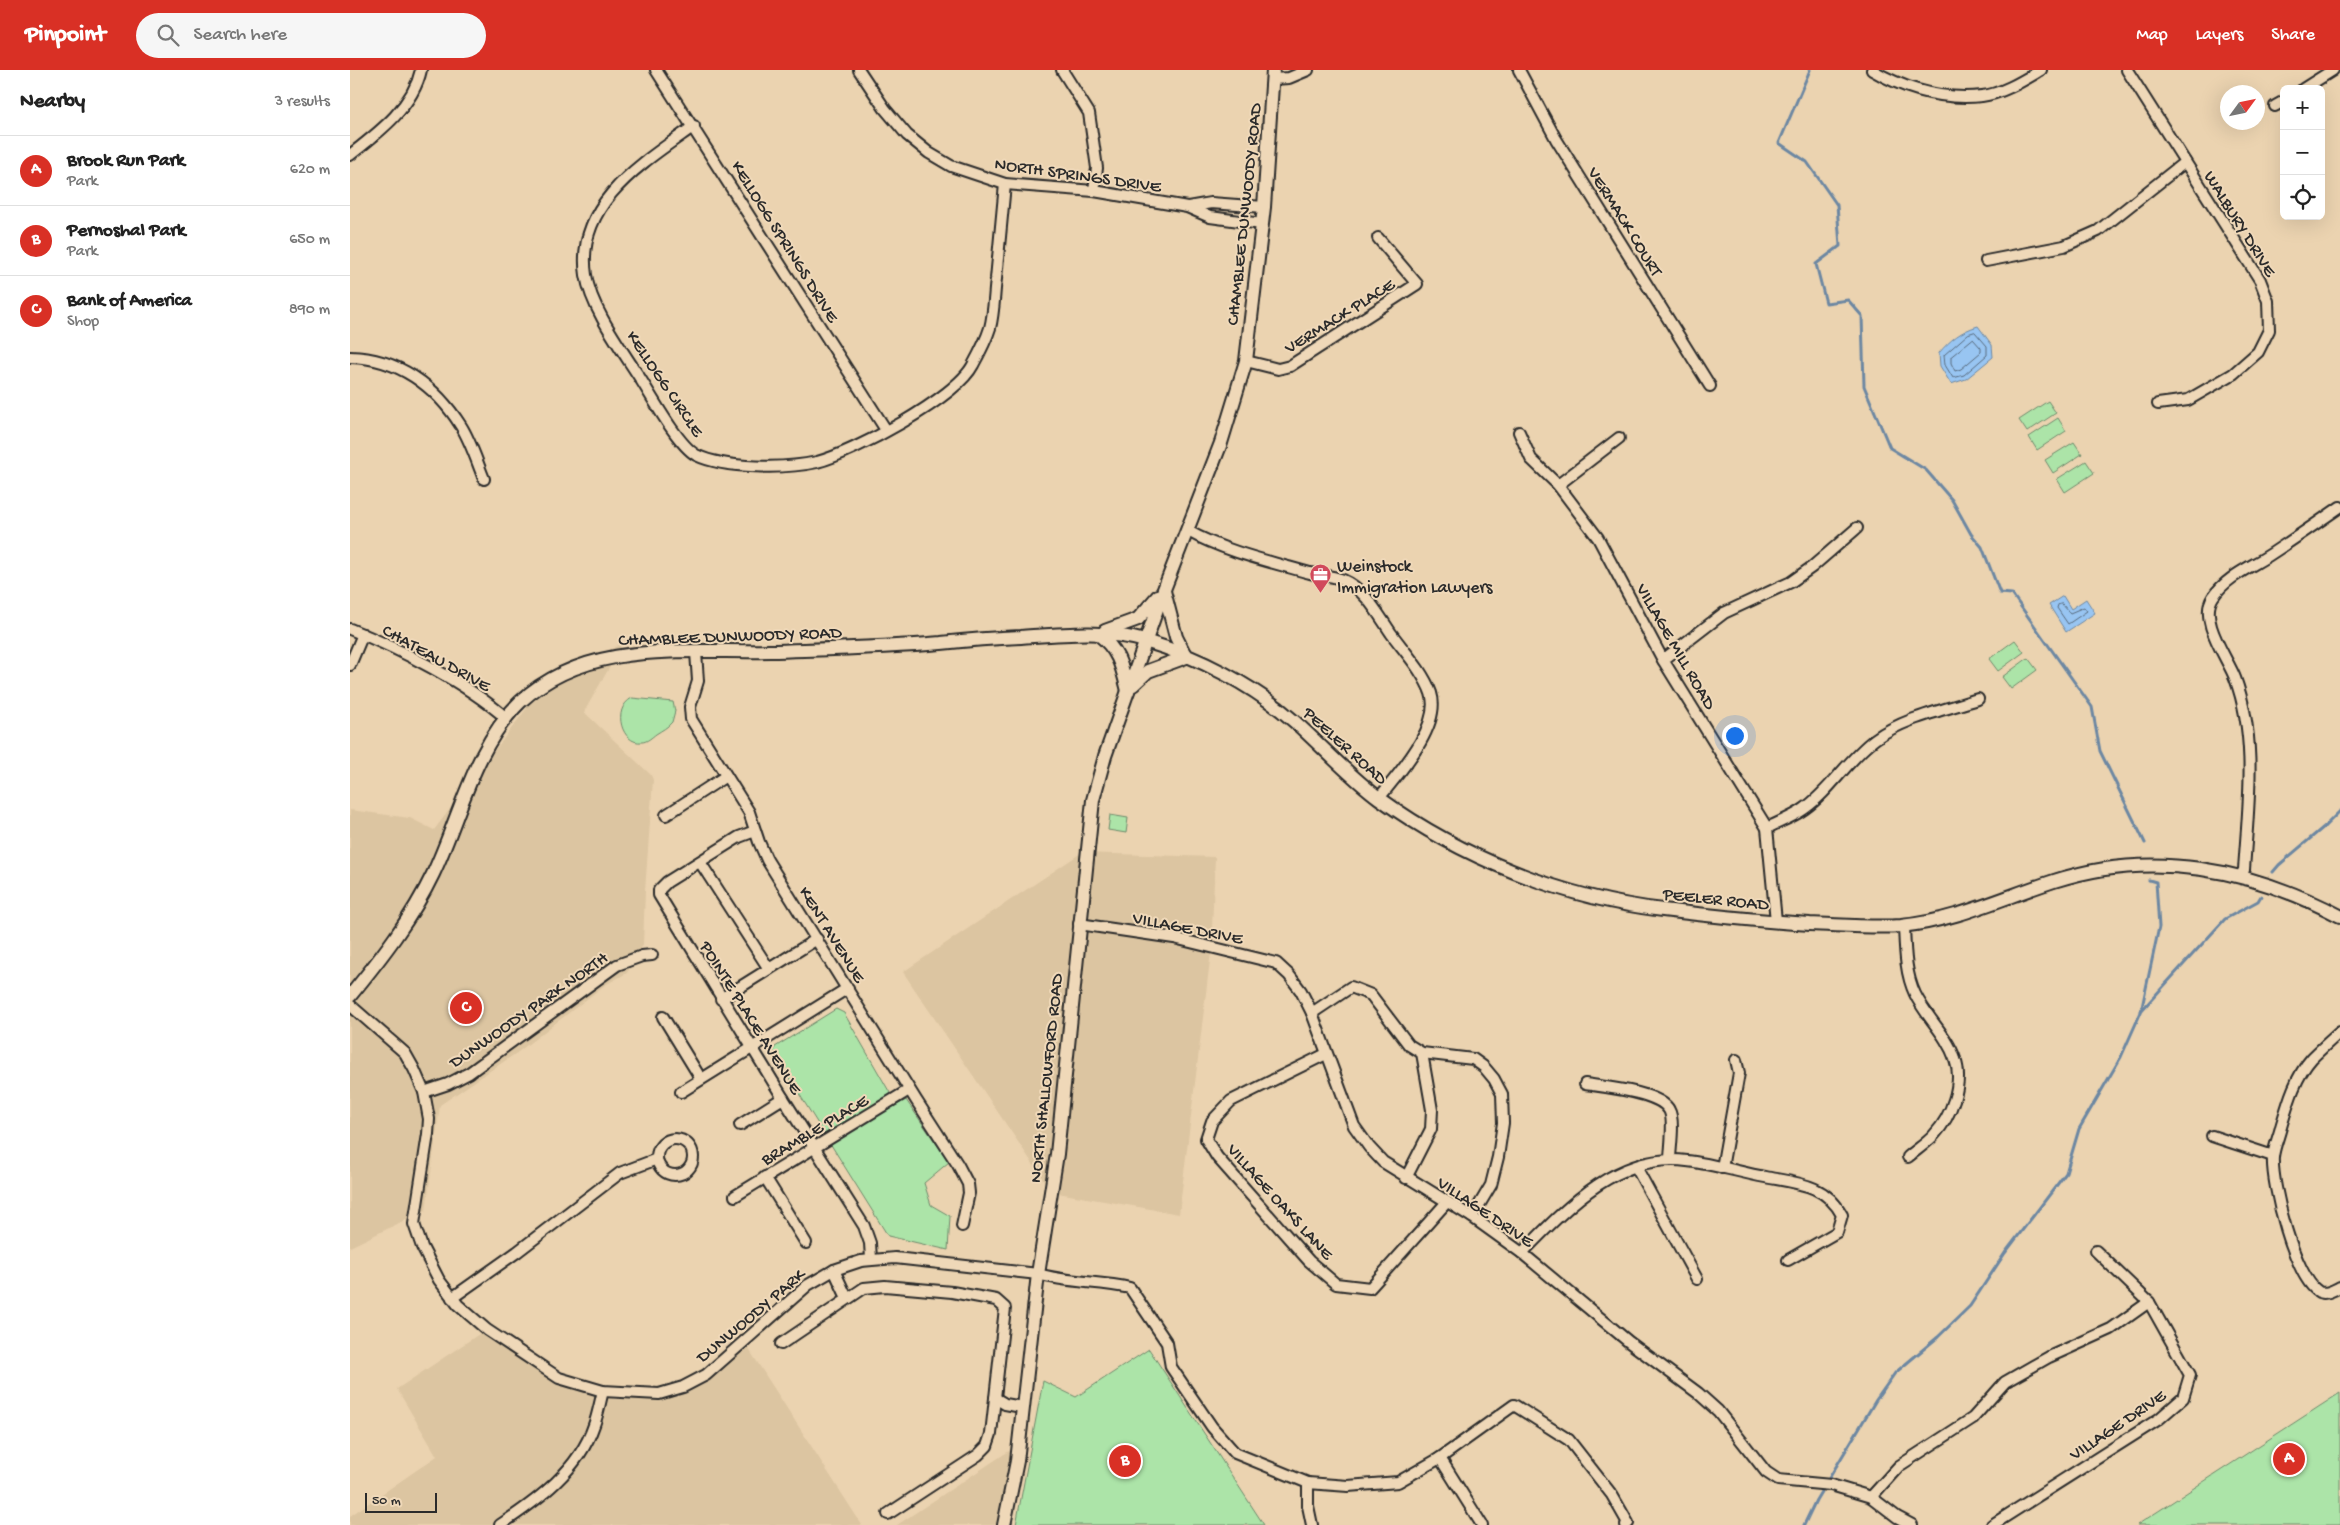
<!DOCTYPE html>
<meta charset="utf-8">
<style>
:root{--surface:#fff;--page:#f6f6f6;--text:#222;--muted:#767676;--line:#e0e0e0;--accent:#d93025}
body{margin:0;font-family:"Gochi Hand",sans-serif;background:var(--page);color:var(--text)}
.controls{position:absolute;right:15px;top:15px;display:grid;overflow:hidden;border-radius:8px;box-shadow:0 5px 20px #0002}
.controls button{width:45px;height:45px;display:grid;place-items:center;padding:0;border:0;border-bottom:1px solid var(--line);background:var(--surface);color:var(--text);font:25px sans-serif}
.compass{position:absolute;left:1870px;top:15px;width:45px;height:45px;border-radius:50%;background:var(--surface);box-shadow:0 5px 20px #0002;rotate:57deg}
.scale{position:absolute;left:15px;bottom:12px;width:72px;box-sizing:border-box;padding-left:5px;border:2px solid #2b2b2b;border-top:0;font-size:14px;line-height:18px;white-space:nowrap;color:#2b2b2b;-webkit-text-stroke:4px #efd8b8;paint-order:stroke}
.you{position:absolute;left:1384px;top:665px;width:18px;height:18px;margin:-12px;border:4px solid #fff;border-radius:50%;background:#1a73e8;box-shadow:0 0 0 8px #1a73e833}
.badge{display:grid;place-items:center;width:32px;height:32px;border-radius:50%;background:var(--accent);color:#fff;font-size:16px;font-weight:700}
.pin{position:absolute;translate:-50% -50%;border:2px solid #fff;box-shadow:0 1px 5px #0006}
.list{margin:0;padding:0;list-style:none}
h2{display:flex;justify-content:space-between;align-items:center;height:65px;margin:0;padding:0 20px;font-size:21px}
h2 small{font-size:16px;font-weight:400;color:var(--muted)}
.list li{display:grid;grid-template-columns:32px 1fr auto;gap:15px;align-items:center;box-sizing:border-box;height:70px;padding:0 20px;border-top:1px solid var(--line)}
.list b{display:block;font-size:19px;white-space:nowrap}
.list p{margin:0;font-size:16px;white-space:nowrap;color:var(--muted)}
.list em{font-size:16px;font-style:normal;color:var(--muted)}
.icon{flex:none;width:28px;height:28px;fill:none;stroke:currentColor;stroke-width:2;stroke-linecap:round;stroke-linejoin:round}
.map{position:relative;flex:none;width:1990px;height:1455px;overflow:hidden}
header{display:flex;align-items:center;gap:30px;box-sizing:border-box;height:70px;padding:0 25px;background:var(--accent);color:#fff}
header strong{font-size:24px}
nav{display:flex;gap:28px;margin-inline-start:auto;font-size:18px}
.search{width:350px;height:45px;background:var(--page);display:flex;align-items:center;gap:12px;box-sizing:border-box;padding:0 18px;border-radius:28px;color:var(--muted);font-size:19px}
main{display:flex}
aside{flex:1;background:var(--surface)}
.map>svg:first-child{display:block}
.built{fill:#dcc5a1}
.green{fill:#ace4a8;stroke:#6c886a}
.water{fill:#98c5f2;stroke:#6c87a2}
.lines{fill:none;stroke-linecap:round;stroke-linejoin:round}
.shore{stroke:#57697b;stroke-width:1}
.stream{stroke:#6c87a2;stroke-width:3}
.minor-casing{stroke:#2b2b2b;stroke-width:14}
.tertiary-casing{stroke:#2b2b2b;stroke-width:16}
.minor{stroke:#efd8b8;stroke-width:10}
.tertiary{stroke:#efd8b8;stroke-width:12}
.labels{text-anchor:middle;stroke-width:4;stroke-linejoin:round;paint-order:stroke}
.street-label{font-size:18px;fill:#2b2b2b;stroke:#efd8b8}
.poi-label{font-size:18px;fill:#2b2b2b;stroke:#efd8b8;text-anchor:start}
</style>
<header>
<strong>Pinpoint</strong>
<div class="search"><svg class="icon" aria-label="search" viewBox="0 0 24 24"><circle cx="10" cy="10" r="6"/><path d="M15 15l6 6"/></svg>Search here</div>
<nav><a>Map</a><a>Layers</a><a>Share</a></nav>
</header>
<main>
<aside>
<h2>Nearby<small>3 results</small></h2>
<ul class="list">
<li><span class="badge">A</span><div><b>Brook Run Park</b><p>Park</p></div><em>620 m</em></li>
<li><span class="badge">B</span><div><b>Pernoshal Park</b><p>Park</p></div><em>650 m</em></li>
<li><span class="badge">C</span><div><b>Bank of America</b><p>Shop</p></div><em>890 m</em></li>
</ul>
</aside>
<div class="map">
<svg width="1990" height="1455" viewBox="0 0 1990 1455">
<rect width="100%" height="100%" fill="#ebd3b0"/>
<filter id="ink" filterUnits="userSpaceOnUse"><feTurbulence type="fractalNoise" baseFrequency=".02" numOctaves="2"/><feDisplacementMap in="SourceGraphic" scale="10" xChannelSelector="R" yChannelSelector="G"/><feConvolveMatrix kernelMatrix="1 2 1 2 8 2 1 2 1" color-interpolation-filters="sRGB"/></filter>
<g filter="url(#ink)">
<g class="built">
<path d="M 274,572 L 234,642 L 301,705 L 303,710 L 295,821 L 293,875 L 277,903 L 255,915 L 168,982 L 90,1035 L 76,1140 L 0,1177 L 0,740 L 60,748 L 84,760 L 177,638 L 175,633 L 202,612 Z"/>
<path d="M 731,783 L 865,787 L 861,882 L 829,1144 L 702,1122 L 553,902 Z"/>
<path d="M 135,1260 L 199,1299 L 264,1329 L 328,1327 L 393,1270 L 512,1455 L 0,1455 L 0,1446 L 87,1386 L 47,1319 Z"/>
<path d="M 668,1375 L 653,1455 L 547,1455 Z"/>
</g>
<g class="green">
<path d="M 1698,331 L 1706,343 L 1677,362 L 1669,350 Z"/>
<path d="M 1708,348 L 1716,361 L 1687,380 L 1679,367 Z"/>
<path d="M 1724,372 L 1732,384 L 1703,403 L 1695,390 Z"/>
<path d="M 1736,391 L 1744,403 L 1715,422 L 1707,409 Z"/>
<path d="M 1665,570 L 1674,582 L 1648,601 L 1639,589 Z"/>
<path d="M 1678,588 L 1687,600 L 1661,619 L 1652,607 Z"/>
<path d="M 282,628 L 323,632 L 325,641 L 322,652 C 317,658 312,660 306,664 C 302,667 297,672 292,672 C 272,675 261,639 282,628 Z"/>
<path d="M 760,745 L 778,748 L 776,763 L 758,760 Z"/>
<path d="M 486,939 L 494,943 L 547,1035 L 556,1030 L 599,1092 L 574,1113 L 581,1135 L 600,1146 L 598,1180 L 538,1166 L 423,982 L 425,977 Z"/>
<path d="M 799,1279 L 914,1455 L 666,1455 L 693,1311 L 726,1327 Z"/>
<path d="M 1990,1323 L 1990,1455 L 1787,1455 Z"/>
</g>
<g class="water">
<path d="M 1628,256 L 1642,275 L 1643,287 L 1616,309 L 1601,314 L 1590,296 L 1589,283 C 1600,270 1611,261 1628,256 Z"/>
<path d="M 1713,526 L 1721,539 L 1736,529 L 1745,543 L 1716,562 L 1699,535 Z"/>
</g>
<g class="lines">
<g class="shore">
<path d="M 1625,262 L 1637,276 L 1637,285 L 1614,305 L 1603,308 L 1595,295 L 1594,285 L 1618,264 Z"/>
<path d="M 1623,269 L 1631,278 L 1631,282 L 1611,299 L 1605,301 L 1601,293 L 1601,287 Z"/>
<path d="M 1712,534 L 1720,543 L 1734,537 L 1737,541 L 1718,554 L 1707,538 L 1708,535 Z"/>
</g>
<g class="stream">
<path d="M 1460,0 L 1429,73 L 1457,92 L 1487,135 L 1490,176 L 1466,194 L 1476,233 L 1498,230 L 1512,246 L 1514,316 L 1540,378 L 1576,400 L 1602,430 L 1621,464 L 1632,477 L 1650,523 L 1662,524 L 1742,637 L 1750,681 L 1795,773"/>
<path d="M 1923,802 L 1929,795 L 1975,756 L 1990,741"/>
<path d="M 1791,941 L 1875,849 L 1908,831 L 1911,826"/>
<path d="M 1454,1455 L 1466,1430 L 1526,1330 L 1545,1303 L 1588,1267 L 1620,1236 L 1655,1183 L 1716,1103 L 1729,1059 L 1771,987 L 1791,942 L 1809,857 L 1806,812 L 1799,810"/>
</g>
<defs>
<g id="minor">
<path d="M 306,0 L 536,360"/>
<path d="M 509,0 L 535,39 L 557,65 L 579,83 L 601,96 L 655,114 L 744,121 L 837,137 L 860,147 L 912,154"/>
<path d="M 712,0 L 739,43 L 747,98 L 744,121"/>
<path d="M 1169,0 L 1206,69 L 1360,316"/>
<path d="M 1522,0 C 1556,20 1593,30 1632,26 C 1652,24 1674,10 1691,0"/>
<path d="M 1777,0 L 1910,210 L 1918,231 L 1919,260 L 1908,282 L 1883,304 L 1838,330 L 1808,334"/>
<path d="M 923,9 L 939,8 L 958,0"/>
<path d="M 1953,19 L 1983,0"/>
<path d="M 1925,36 L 1934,31"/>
<path d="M 344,56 C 294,92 225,133 236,205 C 241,238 270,277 288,305 C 301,325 327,374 346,385 C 375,399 436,399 467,392 C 503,383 606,328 623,295 C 629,284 636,271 640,258 C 644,243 644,225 646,209 C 649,177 652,146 655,114"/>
<path d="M 0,85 C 28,63 63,37 71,0"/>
<path d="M 838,137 L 861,133 L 914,137"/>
<path d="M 1636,191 L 1714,176 L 1748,161 L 1835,92"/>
<path d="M 0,287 C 48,288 86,316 111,356 C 121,372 127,392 134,409"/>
<path d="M 896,291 L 928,299 L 940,296 L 1067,214 L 1028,168"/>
<path d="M 1169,362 L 1181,389 L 1208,415 L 1248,468 L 1313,590 L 1417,758 L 1426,851"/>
<path d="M 1208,415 L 1269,368"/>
<path d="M 838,461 C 873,481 921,492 960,503 C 971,505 983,506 993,510 C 1015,519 1028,544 1041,563 C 1054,581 1073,601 1081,623 C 1092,656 1049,703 1029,728"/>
<path d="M 0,559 C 50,579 115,612 156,648"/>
<path d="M 346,582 L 348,611 L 340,637 L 341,649 L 399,742 L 409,772 L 417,790 L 566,1030 L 608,1095 L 618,1114 L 619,1123 L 612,1156"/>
<path d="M 1313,590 L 1374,543 L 1441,512 L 1462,497 L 1507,458"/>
<path d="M 0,595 L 13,564"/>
<path d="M 316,745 L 376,706"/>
<path d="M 1417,758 C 1429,752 1443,747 1454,739 C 1481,720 1498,689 1525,669 C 1554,648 1594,640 1628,629"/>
<path d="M 405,761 L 389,767 L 317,812 L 309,820 L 309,825 L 433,1028 L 514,1156 L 520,1173 L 521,1189"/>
<path d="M 350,792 L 419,899"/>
<path d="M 1891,805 L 1894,800 C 1898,736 1908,670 1885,608 C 1877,587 1848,550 1863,527 C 1876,507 1901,497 1921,484 C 1944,469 1967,453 1990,437"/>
<path d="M 729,854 L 824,868 L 926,893 L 939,905 L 951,921 L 962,943 L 1004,1056 L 1019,1077 L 1033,1092 L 1122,1147 L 1172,1183 L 1279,1272 L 1348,1323 L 1368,1341 L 1416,1402 L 1428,1410 L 1481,1415 L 1521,1427 L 1547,1447 L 1562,1455"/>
<path d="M 1554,856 C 1555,878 1555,903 1565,924 C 1576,947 1597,965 1605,989 C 1614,1013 1601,1047 1584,1065 C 1577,1073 1566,1080 1558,1087"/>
<path d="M 371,929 L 467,869"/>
<path d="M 0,935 L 55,983 L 64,999 L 74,1022 L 79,1049 L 78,1064 L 64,1154 L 72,1177 L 89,1210 L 108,1235 L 137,1260 L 209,1308 L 253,1321 L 309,1324 L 333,1317 L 356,1305 L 458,1215 L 484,1200 L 511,1191 L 545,1188 L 688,1204 C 718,1213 750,1211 780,1218 L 817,1273 L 821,1297 L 862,1357 L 885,1383 L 958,1413 L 958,1436 L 962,1455"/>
<path d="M 962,943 L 1001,917 L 1021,925 L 1059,975 L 1072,983 L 1123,989 L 1134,997 L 1144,1009 L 1152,1024 L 1153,1053 L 1148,1087 L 1141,1115 L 1122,1147"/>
<path d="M 313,947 L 351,1009"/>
<path d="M 1990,962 C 1981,970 1971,979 1962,988 C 1945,1007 1938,1033 1931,1057 C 1929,1066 1924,1077 1923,1087 C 1921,1114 1945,1208 1969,1222 C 1976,1225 1984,1220 1990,1217"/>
<path d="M 976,984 L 881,1031 L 862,1051 L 856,1069 L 867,1087 L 959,1191 L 986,1214 L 1020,1218 L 1097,1132"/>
<path d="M 1235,1014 C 1255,1017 1310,1022 1319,1040 C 1325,1050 1320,1079 1320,1090"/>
<path d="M 74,1022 L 98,1014 L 119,1003 L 267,895 L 292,886 L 302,885"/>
<path d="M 331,1022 L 498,918"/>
<path d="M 390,1055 L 433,1028"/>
<path d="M 1862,1066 L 1923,1086"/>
<circle cx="325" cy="1087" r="18"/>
<path d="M 1286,1097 L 1347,1209"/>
<path d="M 1372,1098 L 1389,1003 L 1386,990"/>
<path d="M 415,1107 L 456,1173"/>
<path d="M 1056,1108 L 1081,1059 L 1082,1040 L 1072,983"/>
<path d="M 385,1126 L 559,1020"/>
<path d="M 1172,1183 C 1216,1138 1268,1082 1337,1091 C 1363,1094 1389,1102 1415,1107 C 1447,1113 1476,1114 1492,1145 L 1487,1162 L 1438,1190"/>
<path d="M 484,1200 L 497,1228"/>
<path d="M 102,1228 L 167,1182 L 270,1103 L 307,1089"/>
<path d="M 431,1274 L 514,1218 L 535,1216 L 602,1222 L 646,1230 L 655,1238 L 641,1364 L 637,1376 L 628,1385 L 538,1444"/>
<path d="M 645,1328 L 655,1334 L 672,1337"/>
<path d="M 1090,1388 L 1132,1455"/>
<path d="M 958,1413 L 998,1416 L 1048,1412 L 1090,1388 L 1164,1335 L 1219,1370 L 1262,1425 L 1278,1453 L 1276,1455"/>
<path d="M 1521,1427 L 1549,1396 L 1623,1348 L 1655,1312 L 1699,1287 L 1761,1259 L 1799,1232"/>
<path d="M 150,1455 C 188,1430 229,1400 244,1355 C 248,1344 250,1332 253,1321"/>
<path d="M 1642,1455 L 1809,1349 L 1833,1328 L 1840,1305 L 1799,1232 L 1746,1181"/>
</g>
<g id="tertiary">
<path d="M 814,521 L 826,567 L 836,587"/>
<path d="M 755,561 L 788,549 L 808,526"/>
<path d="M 748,564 C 769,580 772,597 778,621"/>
<path d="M 783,615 L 798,601 L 836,587"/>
<path d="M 0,926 C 31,888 62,848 83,804 C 110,747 124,677 170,632 C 237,569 336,583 420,581 C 477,579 534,578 591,573 C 618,570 644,568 671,567 C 712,564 755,559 795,571 C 849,587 903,615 945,652 C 973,677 998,705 1029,728 C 1112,788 1212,828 1313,840 C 1362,846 1411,851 1460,854 C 1490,855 1521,858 1551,856 C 1605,851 1654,827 1704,811 C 1802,779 1901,799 1990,846"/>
<path d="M 654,1455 L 667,1391 L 688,1204 L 707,1084 L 743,730 L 755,686 L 813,522 L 871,373 L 896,291 L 914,137 L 923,0"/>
</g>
</defs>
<use href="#minor" class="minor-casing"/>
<use href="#tertiary" class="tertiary-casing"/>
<use href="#minor" class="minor"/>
<use href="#tertiary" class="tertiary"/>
</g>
</g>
<defs>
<symbol id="office-pin" viewBox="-11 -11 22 30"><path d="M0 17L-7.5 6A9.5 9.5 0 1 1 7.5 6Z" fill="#d1495b" stroke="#efd8b8"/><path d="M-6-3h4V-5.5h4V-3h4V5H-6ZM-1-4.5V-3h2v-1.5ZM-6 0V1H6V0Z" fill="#fff"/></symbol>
</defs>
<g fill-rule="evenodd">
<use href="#office-pin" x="958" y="492" width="25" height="34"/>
</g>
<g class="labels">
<g class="street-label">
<text transform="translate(728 104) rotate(8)" y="6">NORTH SPRINGS DRIVE</text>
<text transform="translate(893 144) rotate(-84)" y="6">CHAMBLEE DUNWOODY ROAD</text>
<text transform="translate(1276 151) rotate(58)" y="6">VERMACK COURT</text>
<text transform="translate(1891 153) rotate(58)" y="6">WALBURY DRIVE</text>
<text transform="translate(436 171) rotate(58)" y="6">KELLOGG SPRINGS DRIVE</text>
<text transform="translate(989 245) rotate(-32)" y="6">VERMACK PLACE</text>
<text transform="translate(316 313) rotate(56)" y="6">KELLOGG CIRCLE</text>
<text transform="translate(380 565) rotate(-2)" y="6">CHAMBLEE DUNWOODY ROAD</text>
<text transform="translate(1327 576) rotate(60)" y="6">VILLAGE MILL ROAD</text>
<text transform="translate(87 587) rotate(29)" y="6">CHATEAU DRIVE</text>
<text transform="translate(996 675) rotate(42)" y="6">PEELER ROAD</text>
<text transform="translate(1366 828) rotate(6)" y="6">PEELER ROAD</text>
<text transform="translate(838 857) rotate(11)" y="6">VILLAGE DRIVE</text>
<text transform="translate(483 864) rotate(58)" y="6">KENT AVENUE</text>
<text transform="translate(178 939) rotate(-35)" y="6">DUNWOODY PARK NORTH</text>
<text transform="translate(402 947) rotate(58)" y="6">POINTE PLACE AVENUE</text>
<text transform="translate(695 1008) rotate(-84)" y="6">NORTH SHALLOWFORD ROAD</text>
<text transform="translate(464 1059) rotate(-31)" y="6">BRAMBLE PLACE</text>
<text transform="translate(931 1131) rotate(48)" y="6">VILLAGE OAKS LANE</text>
<text transform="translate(1136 1141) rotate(34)" y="6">VILLAGE DRIVE</text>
<text transform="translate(400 1245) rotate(-40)" y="6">DUNWOODY PARK</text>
<text transform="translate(1767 1354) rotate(-34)" y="6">VILLAGE DRIVE</text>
</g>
<g class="poi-label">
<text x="987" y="501">Weinstock<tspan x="987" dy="21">Immigration Lawyers</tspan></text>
</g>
</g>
</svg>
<div class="controls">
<button>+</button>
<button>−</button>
<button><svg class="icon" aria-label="locate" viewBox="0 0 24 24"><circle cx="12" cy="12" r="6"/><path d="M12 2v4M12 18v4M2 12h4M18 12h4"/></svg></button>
</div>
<svg class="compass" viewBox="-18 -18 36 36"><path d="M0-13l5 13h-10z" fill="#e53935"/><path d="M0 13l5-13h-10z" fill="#767676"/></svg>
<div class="scale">50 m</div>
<div class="you"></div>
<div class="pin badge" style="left:1939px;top:1389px">A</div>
<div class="pin badge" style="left:775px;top:1391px">B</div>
<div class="pin badge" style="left:116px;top:938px">C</div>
</div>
</main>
